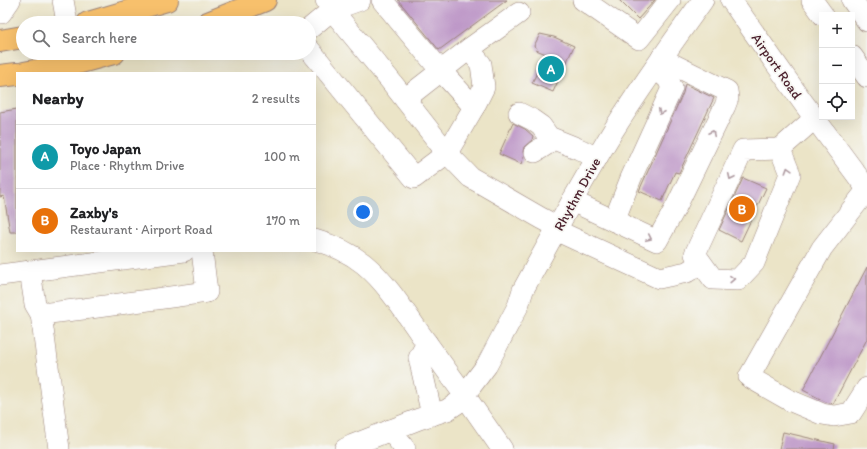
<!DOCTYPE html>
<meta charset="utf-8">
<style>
:root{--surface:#fff;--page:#f2f2f2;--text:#202124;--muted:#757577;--line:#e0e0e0;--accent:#d1495b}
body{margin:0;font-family:Itim,sans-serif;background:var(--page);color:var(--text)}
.controls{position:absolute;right:12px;top:12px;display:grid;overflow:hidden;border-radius:0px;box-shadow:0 4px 16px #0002}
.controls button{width:36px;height:36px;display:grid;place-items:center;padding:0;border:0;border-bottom:1px solid var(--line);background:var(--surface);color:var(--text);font:20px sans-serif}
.you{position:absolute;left:363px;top:212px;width:14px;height:14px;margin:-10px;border:3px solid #fff;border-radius:50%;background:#1a73e8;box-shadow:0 0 0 6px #1a73e833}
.badge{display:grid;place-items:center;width:26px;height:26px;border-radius:50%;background:var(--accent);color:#fff;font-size:13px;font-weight:700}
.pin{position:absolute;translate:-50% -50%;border:2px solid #fff;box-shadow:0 1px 4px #0006}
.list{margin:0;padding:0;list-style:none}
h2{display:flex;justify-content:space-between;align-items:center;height:52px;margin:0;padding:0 16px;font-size:17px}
h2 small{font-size:13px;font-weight:400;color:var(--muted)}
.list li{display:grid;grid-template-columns:26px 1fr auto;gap:12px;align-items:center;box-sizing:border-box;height:64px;padding:0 16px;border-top:1px solid var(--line)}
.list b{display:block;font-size:15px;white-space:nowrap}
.list p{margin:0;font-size:13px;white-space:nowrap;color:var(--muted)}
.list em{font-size:13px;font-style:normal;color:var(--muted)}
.icon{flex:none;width:22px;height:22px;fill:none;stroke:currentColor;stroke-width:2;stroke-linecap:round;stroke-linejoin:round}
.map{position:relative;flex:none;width:867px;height:449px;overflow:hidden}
.search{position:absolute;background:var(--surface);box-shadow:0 4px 16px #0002;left:16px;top:16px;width:300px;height:44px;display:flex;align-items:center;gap:10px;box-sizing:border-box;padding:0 14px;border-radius:22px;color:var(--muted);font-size:15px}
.panel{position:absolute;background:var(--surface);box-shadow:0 4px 16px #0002;left:16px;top:72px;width:300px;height:180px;border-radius:0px}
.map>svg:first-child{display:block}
.building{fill:#be98c8}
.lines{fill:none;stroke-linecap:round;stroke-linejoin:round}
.minor-casing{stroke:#9a8279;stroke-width:22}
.major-casing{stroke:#9a8279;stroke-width:24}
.minor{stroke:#fff;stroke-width:21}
.major{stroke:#f7c06c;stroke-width:22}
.oneway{stroke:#ae9aa0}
.labels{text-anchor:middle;stroke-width:3.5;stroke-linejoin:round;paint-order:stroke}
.street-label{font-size:14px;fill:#4a1f2b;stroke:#f6f6f2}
</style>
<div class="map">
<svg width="867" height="449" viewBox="0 0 867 449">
<rect width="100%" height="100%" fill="#f6f6f2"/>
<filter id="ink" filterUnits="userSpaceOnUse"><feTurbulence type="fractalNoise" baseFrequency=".025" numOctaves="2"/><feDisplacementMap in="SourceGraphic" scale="8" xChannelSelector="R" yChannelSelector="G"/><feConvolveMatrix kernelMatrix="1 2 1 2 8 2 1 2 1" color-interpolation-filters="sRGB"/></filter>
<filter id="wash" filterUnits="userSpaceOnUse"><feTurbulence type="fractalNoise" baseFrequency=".012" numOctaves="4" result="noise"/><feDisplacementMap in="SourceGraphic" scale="16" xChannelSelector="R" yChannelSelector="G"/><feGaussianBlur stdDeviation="0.9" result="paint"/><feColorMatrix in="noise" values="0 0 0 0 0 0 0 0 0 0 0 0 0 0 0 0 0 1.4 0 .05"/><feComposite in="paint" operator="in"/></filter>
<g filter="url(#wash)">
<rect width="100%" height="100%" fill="#ebe4c7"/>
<g id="blocks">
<g class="building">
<path d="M 398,0 L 507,0 L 439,50 Z"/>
<path d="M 619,0 L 655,0 L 638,19 Z"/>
<path d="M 540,34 L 554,37 L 574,46 L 553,92 L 532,83 L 546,54 L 536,50 L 537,48 L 534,46 Z"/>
<path d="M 685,84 L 714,98 L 679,173 L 675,172 L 662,201 L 639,191 L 683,93 Z"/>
<path d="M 17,109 L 17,232 L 10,232 L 4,196 L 0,197 L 0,112 Z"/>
<path d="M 513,123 L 525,129 L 533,136 L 532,140 L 524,147 L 523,152 L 524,156 L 521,164 L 499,154 Z"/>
<path d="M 743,178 L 766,188 L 741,241 L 719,230 Z"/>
<path d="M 867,267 L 867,339 L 833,404 L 826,402 L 803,390 Z"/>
<path d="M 783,432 L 835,444 L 834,449 L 779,449 Z"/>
</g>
</g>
</g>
<g filter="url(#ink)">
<use href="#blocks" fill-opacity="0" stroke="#9a8279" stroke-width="1"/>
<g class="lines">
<defs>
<g id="minor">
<path d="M 63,0 L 67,23"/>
<path d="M 326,0 L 332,10 L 389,79 L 447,153 L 470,177 L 541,218 L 558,227 L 564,234 L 659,278 L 687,272 L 701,263"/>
<path d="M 583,0 L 639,39 L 670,0"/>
<path d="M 731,0 L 802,101 L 867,189"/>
<path d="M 812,0 L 823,15"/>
<path d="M 852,0 L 867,21"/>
<path d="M 0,13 L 1,13 L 10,0"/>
<path d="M 309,29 L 332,10 L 360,0"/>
<path d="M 309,49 L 414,178 L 447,153 L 474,107 L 441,71 L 382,0"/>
<path d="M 469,49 L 519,13"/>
<path d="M 852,56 L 867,77"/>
<path d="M 405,99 L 469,49 L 481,64 L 484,87 L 474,107"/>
<path d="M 519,113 L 531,119 L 541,126 L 549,137 L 579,149 L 597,158"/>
<path d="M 780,149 L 790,174 L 754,263 L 738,280 L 713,279 L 695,254 L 743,150 L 780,149 L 815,118"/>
<path d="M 535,152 L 546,145 L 549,137"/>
<path d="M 867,190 L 822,248 L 749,377 L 789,400 L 822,414 L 834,416 L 851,413 L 867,388"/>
<path d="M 572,201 L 657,241 L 676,207 L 725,106 L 728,98 L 727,91 L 674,65 L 662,57"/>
<path d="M 614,221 L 631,178 L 672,88 L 668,79 L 655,68"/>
<path d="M 315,240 C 333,245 349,252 364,264 C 386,282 405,312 421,335 C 449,373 476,411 502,449"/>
<path d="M 30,271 L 35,304 L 41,314 L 59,449"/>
<path d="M 0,275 L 184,251"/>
<path d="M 41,314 L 83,309 L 207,292 L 202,251"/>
<path d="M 427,343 L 419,358 L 432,415"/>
<path d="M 390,430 L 405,449"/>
<path d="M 345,449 L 353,445 L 419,419 L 447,410 L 459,402 L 487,365 L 518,306 L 523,290 C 552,237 581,183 613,131 C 641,86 672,43 703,0"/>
</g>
<g id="major">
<path d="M 88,23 L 167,0"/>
<path d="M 208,23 L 265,0"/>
<path d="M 0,41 L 23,37"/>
<path d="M 24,73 L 81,62 L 114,53"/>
<path d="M 0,76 L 17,74"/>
</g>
</defs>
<use href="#minor" class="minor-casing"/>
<use href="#major" class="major-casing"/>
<use href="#minor" class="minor"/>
<use href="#major" class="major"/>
</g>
<defs><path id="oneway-chevron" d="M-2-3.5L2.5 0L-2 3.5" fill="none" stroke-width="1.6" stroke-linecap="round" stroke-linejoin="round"/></defs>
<g class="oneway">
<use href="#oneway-chevron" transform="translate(661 112) rotate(115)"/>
<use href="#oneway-chevron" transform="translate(712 133) rotate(-64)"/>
<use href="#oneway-chevron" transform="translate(788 170) rotate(-107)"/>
<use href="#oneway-chevron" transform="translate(731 177) rotate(115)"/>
<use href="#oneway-chevron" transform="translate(649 238) rotate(25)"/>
<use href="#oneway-chevron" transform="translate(732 279) rotate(-2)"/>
</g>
</g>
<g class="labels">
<g class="street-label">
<text transform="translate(777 66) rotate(55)" y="5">Airport Road</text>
<text transform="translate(577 194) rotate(-61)" y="5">Rhythm Drive</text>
</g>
</g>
</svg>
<div class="controls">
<button>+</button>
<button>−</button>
<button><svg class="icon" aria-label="locate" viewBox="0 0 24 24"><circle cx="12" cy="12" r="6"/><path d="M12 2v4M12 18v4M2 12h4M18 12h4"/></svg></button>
</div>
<div class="you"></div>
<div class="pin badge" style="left:551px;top:69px;background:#0f9aa8">A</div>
<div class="pin badge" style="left:742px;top:209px;background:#e8710a">B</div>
<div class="search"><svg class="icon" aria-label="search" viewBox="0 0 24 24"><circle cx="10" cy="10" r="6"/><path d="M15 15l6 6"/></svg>Search here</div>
<section class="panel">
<h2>Nearby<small>2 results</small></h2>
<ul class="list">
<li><span class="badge" style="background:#0f9aa8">A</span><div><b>Toyo Japan</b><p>Place · Rhythm Drive</p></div><em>100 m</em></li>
<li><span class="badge" style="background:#e8710a">B</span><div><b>Zaxby's</b><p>Restaurant · Airport Road</p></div><em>170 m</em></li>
</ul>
</section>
</div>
